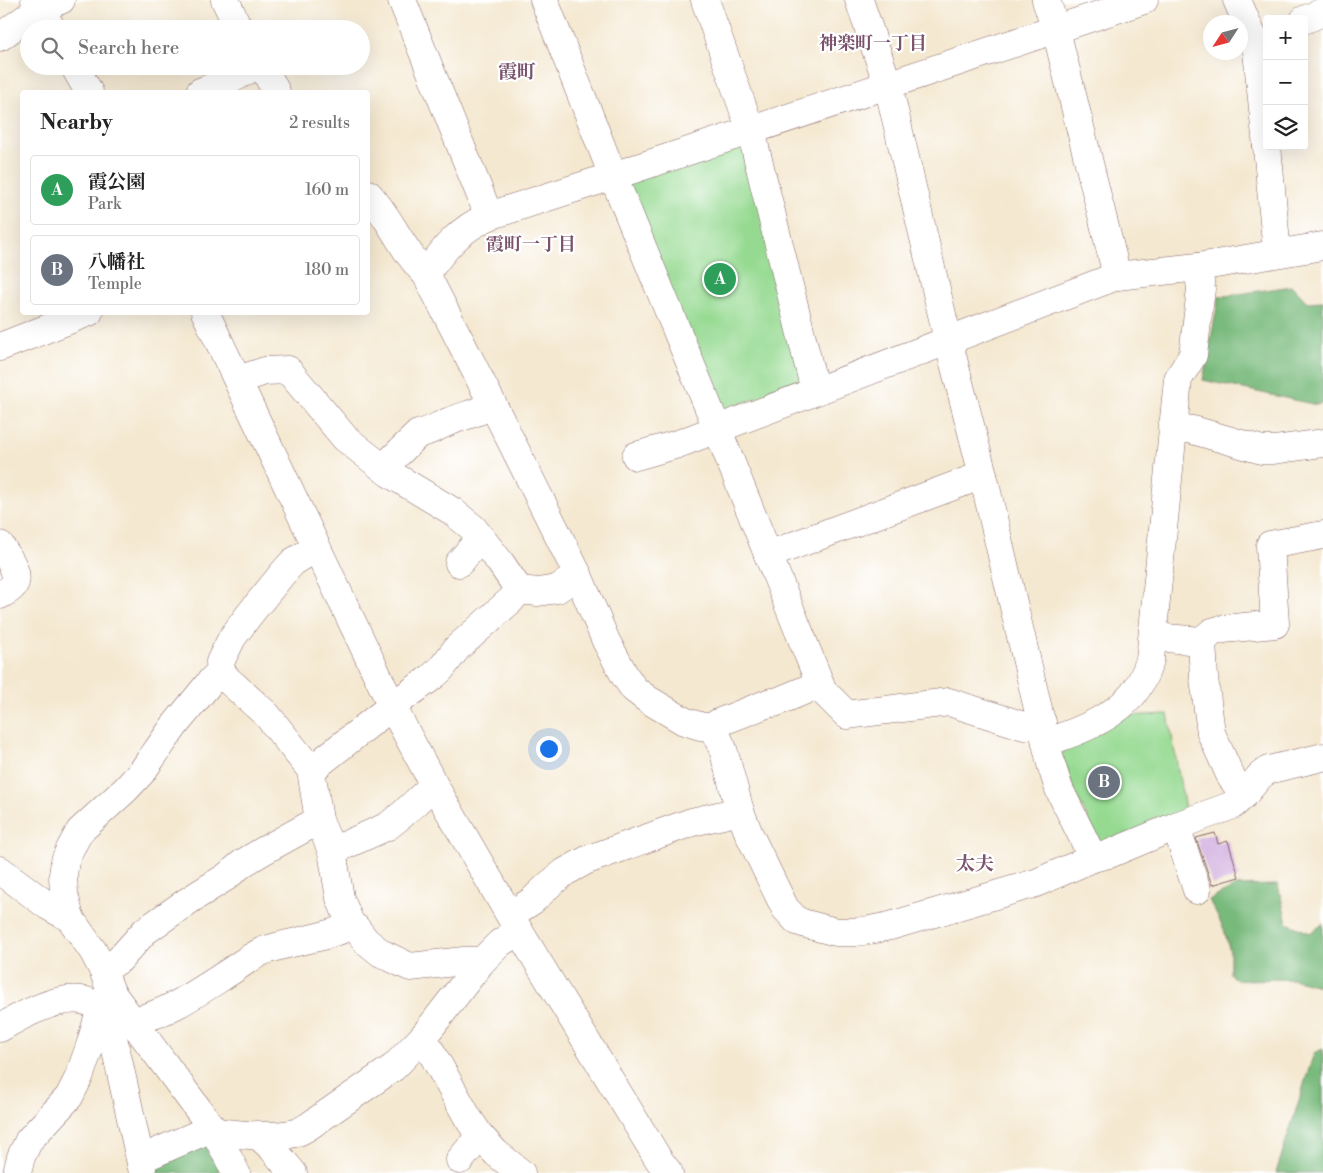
<!DOCTYPE html>
<meta charset="utf-8">
<style>
:root{--surface:#fff;--page:#f6f6f6;--text:#222;--muted:#767676;--line:#e0e0e0;--accent:#2563eb}
body{margin:0;font-family:"Libre Bodoni","Noto Serif JP",serif;background:var(--page);color:var(--text)}
.controls{position:absolute;right:15px;top:15px;display:grid;overflow:hidden;border-radius:5px;box-shadow:0 5px 20px #0002}
.controls button{width:45px;height:45px;display:grid;place-items:center;padding:0;border:0;border-bottom:1px solid var(--line);background:var(--surface);color:var(--text);font:25px sans-serif}
.compass{position:absolute;left:1203px;top:15px;width:45px;height:45px;border-radius:50%;background:var(--surface);box-shadow:0 5px 20px #0002;rotate:234deg}
.you{position:absolute;left:548px;top:748px;width:18px;height:18px;margin:-12px;border:4px solid #fff;border-radius:50%;background:#1a73e8;box-shadow:0 0 0 8px #1a73e833}
.badge{display:grid;place-items:center;width:32px;height:32px;border-radius:50%;background:var(--accent);color:#fff;font-size:16px;font-weight:700}
.pin{position:absolute;translate:-50% -50%;border:2px solid #fff;box-shadow:0 1px 5px #0006}
.list{margin:0;padding:0;list-style:none}
h2{display:flex;justify-content:space-between;align-items:center;height:65px;margin:0;padding:0 20px;font-size:21px}
h2 small{font-size:16px;font-weight:400;color:var(--muted)}
.list li{display:grid;grid-template-columns:32px 1fr auto;gap:15px;align-items:center;box-sizing:border-box;height:70px;margin:0 10px 10px;padding:0 10px;border:1px solid var(--line);border-radius:5px}
.list b{display:block;font-size:19px;white-space:nowrap}
.list p{margin:0;font-size:16px;white-space:nowrap;color:var(--muted)}
.list em{font-size:16px;font-style:normal;color:var(--muted)}
.icon{flex:none;width:28px;height:28px;fill:none;stroke:currentColor;stroke-width:2;stroke-linecap:round;stroke-linejoin:round}
.map{position:relative;flex:none;width:1323px;height:1173px;overflow:hidden}
.search{position:absolute;background:var(--surface);box-shadow:0 5px 20px #0002;left:20px;top:20px;width:350px;height:55px;display:flex;align-items:center;gap:12px;box-sizing:border-box;padding:0 18px;border-radius:28px;color:var(--muted);font-size:19px}
.panel{position:absolute;background:var(--surface);box-shadow:0 5px 20px #0002;left:20px;top:90px;width:350px;height:225px;border-radius:5px}
.map>svg:first-child{display:block}
.green{fill:#96da92;stroke:#707c5e}
.forest{fill:#78ba7c;stroke:#616c54}
.building{fill:#d3b2e1}
.lines{fill:none;stroke-linecap:round;stroke-linejoin:round}
.minor-casing{stroke:#866565;stroke-width:29}
.minor{stroke:#fff;stroke-width:28}
.labels{text-anchor:middle;stroke-width:4.5;stroke-linejoin:round;paint-order:stroke}
.neighbourhood-label{font-size:18px;font-weight:bold;fill:#7a526b;stroke:#fff}
.quarter-label{font-size:19px;font-weight:bold;fill:#7a526b;stroke:#fff}
</style>
<div class="map">
<svg width="1323" height="1173" viewBox="0 0 1323 1173">
<rect width="100%" height="100%" fill="#fff"/>
<filter id="ink" filterUnits="userSpaceOnUse"><feTurbulence type="fractalNoise" baseFrequency=".02" numOctaves="2"/><feDisplacementMap in="SourceGraphic" scale="10" xChannelSelector="R" yChannelSelector="G"/><feConvolveMatrix kernelMatrix="1 2 1 2 8 2 1 2 1" color-interpolation-filters="sRGB"/></filter>
<filter id="wash" filterUnits="userSpaceOnUse"><feTurbulence type="fractalNoise" baseFrequency=".0096" numOctaves="4" result="noise"/><feDisplacementMap in="SourceGraphic" scale="20" xChannelSelector="R" yChannelSelector="G"/><feGaussianBlur stdDeviation="1.12" result="paint"/><feColorMatrix in="noise" values="0 0 0 0 0 0 0 0 0 0 0 0 0 0 0 0 0 1.4 0 .05"/><feComposite in="paint" operator="in"/></filter>
<g filter="url(#wash)">
<rect width="100%" height="100%" fill="#f4e8d0"/>
<g class="green">
<path d="M 743,134 L 806,380 L 713,414 L 621,179 Z"/>
<path d="M 1168,714 L 1186,815 L 1100,843 L 1075,793 L 1062,754 L 1070,742 L 1119,716 Z"/>
</g>
<g class="forest">
<path d="M 1292,286 L 1307,302 L 1323,301 L 1323,402 L 1317,405 L 1203,380 L 1219,297 Z"/>
<path d="M 1278,885 L 1287,923 L 1310,933 L 1323,924 L 1323,987 L 1293,979 L 1236,980 L 1230,974 L 1230,952 L 1224,929 L 1209,900 L 1236,886 Z"/>
<path d="M 1323,1049 L 1323,1173 L 1276,1173 L 1314,1053 Z"/>
<path d="M 205,1137 L 220,1163 L 218,1173 L 139,1173 Z"/>
</g>
<g id="blocks">
<path class="building" d="M 1215,833 L 1218,844 L 1228,841 L 1239,877 L 1212,885 L 1196,838 Z"/>
</g>
</g>
<g filter="url(#ink)">
<use href="#blocks" fill-opacity="0" stroke="#866565" stroke-width="1"/>
<g class="lines">
<defs>
<g id="minor">
<path d="M 35,0 L 52,29"/>
<path d="M 225,0 L 239,29"/>
<path d="M 402,0 L 489,216"/>
<path d="M 544,0 L 613,176 L 717,428 L 823,691 L 847,715 L 949,702 L 1024,726 L 1042,722"/>
<path d="M 705,0 L 751,131 L 815,391"/>
<path d="M 859,0 L 888,85 L 948,340 L 983,475 L 1051,764 L 1059,789 L 1093,858"/>
<path d="M 1046,0 L 1056,30 L 1117,276"/>
<path d="M 1237,0 L 1252,35 L 1256,42 L 1267,146"/>
<path d="M 1304,20 L 1323,12"/>
<path d="M 0,37 L 40,8 L 61,0"/>
<path d="M 74,66 L 89,92"/>
<path d="M 262,66 L 265,70 L 276,92"/>
<path d="M 200,92 L 232,79 L 255,66"/>
<path d="M 1267,146 L 1277,253"/>
<path d="M 368,194 C 391,218 402,251 426,274 L 493,405 L 578,575 L 606,641 L 625,676 L 634,689 L 647,699 L 684,721 L 700,726 L 713,728 L 723,749 L 740,811"/>
<path d="M 426,274 C 445,247 459,230 489,216 L 613,176 L 1144,0"/>
<path d="M 205,312 L 392,706 L 434,785 L 519,931 L 659,1160 L 669,1173"/>
<path d="M 0,347 L 89,312"/>
<path d="M 238,380 L 265,371 L 288,370 L 345,438 L 389,473 L 452,511 L 473,528 L 500,562 L 519,590"/>
<path d="M 1172,427 L 1193,430 L 1262,450 L 1274,450 L 1323,443"/>
<path d="M 636,456 L 678,444 L 1117,276 L 1198,267 L 1323,246"/>
<path d="M 383,468 L 418,434 C 429,432 438,426 448,422 C 463,416 479,412 493,405"/>
<path d="M 0,545 C 6,555 22,574 13,586 C 10,590 4,593 0,595"/>
<path d="M 316,548 L 293,562 L 283,573 L 249,615 L 232,638 L 220,662 L 221,671 L 228,680 L 267,715 L 311,770 L 319,820 L 332,851 L 340,898 L 351,925 L 356,928 L 366,941 L 381,953 L 410,967 L 464,961 L 482,961"/>
<path d="M 768,555 L 983,475"/>
<path d="M 459,563 L 472,548 L 483,541"/>
<path d="M 1153,637 L 1202,641 L 1212,632 L 1223,629 L 1275,624 L 1270,545 L 1323,535"/>
<path d="M 1202,641 L 1204,678 L 1211,733 L 1231,777 L 1244,795"/>
<path d="M 221,671 L 211,681 L 175,725 L 141,773 L 125,790 L 80,831 L 70,849 L 65,861 L 63,875 L 64,894 L 70,918 L 93,951 L 103,970 L 111,992 L 215,1132 L 236,1173"/>
<path d="M 713,728 L 718,723 L 771,702 L 774,703 L 820,684"/>
<path d="M 1046,742 C 1076,733 1112,719 1133,694 C 1141,684 1146,672 1150,660 L 1178,379 L 1193,355 L 1201,289 L 1198,267"/>
<path d="M 311,770 L 392,706 L 432,677 L 441,669 L 457,648 L 511,600 L 519,590 L 538,592 L 557,589 L 578,575"/>
<path d="M 1176,826 L 1197,890"/>
<path d="M 332,851 L 388,826 L 403,814 L 434,785"/>
<path d="M 0,870 L 48,906 L 70,918"/>
<path d="M 510,915 L 532,901 L 550,884 L 565,872 L 587,860 L 692,822 L 740,811 L 749,834 L 785,908 L 797,921 L 806,924 L 836,932 L 855,932 L 870,930 L 890,926 L 1036,883 L 1093,858 L 1109,854 L 1176,826 L 1233,805 L 1244,795 L 1260,776 L 1268,770 L 1323,757"/>
<path d="M 103,970 L 119,960 L 145,931 L 188,901 L 226,877 L 243,863 L 263,851 L 319,820"/>
<path d="M 105,1001 L 142,1168"/>
<path d="M 133,1021 C 168,1014 201,990 231,971 C 241,964 252,956 263,951 C 290,941 326,939 351,925"/>
<path d="M 0,1028 C 22,1015 60,994 86,1001 C 91,1002 96,1005 101,1007"/>
<path d="M 423,1037 L 468,1118 L 480,1136 L 496,1153 L 521,1173"/>
<path d="M 215,1132 C 238,1134 272,1139 295,1133 C 300,1132 304,1129 309,1126 L 394,1067 L 423,1037 L 482,961 L 500,943 L 519,931"/>
<path d="M 258,1135 L 272,1148 L 293,1173"/>
<path d="M 141,1159 L 212,1128"/>
<path d="M 460,1160 L 480,1136"/>
<path d="M 17,1173 L 21,1157 L 29,1140 L 69,1097 L 79,1077 L 91,1043 L 101,1007 L 111,992"/>
</g>
</defs>
<use href="#minor" class="minor-casing"/>
<use href="#minor" class="minor"/>
</g>
</g>
<g class="labels">
<g class="neighbourhood-label">
<text x="873" y="49">神楽町一丁目</text>
<text x="531" y="250">霞町一丁目</text>
</g>
<g class="quarter-label">
<text x="517" y="78">霞町</text>
<text x="975" y="870">太夫</text>
</g>
</g>
</svg>
<div class="controls">
<button>+</button>
<button>−</button>
<button><svg class="icon" aria-label="layers" viewBox="0 0 24 24"><path d="M12 4l9 5-9 5-9-5zM3 14l9 5 9-5"/></svg></button>
</div>
<svg class="compass" viewBox="-18 -18 36 36"><path d="M0-13l5 13h-10z" fill="#e53935"/><path d="M0 13l5-13h-10z" fill="#767676"/></svg>
<div class="you"></div>
<div class="pin badge" style="left:720px;top:279px;background:#2e9e5b">A</div>
<div class="pin badge" style="left:1104px;top:782px;background:#6b7280">B</div>
<div class="search"><svg class="icon" aria-label="search" viewBox="0 0 24 24"><circle cx="10" cy="10" r="6"/><path d="M15 15l6 6"/></svg>Search here</div>
<section class="panel">
<h2>Nearby<small>2 results</small></h2>
<ul class="list">
<li><span class="badge" style="background:#2e9e5b">A</span><div><b>霞公園</b><p>Park</p></div><em>160 m</em></li>
<li><span class="badge" style="background:#6b7280">B</span><div><b>八幡社</b><p>Temple</p></div><em>180 m</em></li>
</ul>
</section>
</div>
